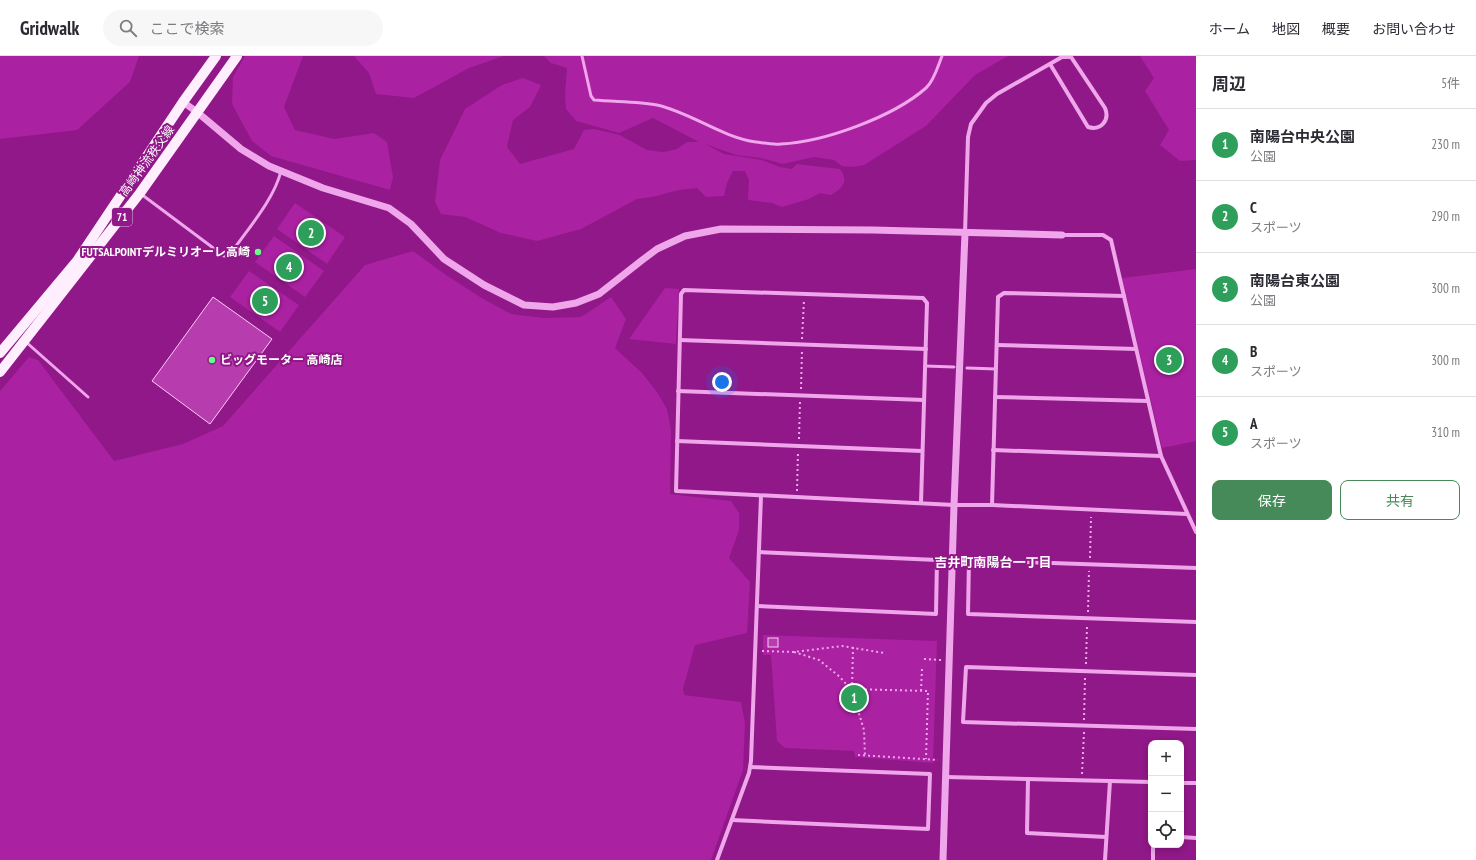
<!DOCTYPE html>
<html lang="ja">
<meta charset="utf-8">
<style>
:root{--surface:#fff;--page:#f7f7f7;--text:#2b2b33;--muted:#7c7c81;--line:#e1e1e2;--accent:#458a58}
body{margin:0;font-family:"PT Sans Narrow","Noto Sans JP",sans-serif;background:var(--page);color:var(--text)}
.controls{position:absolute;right:12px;bottom:12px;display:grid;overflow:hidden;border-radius:8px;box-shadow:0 2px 6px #0003}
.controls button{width:36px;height:36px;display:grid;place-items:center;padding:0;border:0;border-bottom:1px solid var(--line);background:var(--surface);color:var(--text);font:20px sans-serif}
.you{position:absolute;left:722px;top:326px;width:14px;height:14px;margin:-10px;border:3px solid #fff;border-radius:50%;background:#1a73e8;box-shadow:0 0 0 6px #1a73e833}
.badge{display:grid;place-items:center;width:26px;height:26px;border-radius:50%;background:var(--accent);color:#fff;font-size:13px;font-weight:700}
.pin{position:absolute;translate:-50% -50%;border:2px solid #fff;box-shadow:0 1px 4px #0006}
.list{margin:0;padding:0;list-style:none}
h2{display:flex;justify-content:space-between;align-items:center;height:52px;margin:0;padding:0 16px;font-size:17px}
h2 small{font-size:13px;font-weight:400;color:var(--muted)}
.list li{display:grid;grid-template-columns:26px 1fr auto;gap:12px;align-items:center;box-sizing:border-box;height:72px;padding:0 16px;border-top:1px solid var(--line)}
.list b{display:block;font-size:15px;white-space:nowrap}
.list p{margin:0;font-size:13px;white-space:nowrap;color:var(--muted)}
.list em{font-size:13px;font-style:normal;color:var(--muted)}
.actions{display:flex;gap:8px;padding:12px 16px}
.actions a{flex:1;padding:9px 0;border:1px solid var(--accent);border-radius:8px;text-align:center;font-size:14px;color:var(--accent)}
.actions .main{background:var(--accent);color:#fff}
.icon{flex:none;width:22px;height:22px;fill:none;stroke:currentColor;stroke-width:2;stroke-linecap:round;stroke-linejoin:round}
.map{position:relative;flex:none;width:1196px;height:804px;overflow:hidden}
header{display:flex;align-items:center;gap:24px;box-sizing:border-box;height:56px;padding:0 20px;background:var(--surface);border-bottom:1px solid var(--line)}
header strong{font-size:19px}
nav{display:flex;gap:22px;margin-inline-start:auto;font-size:14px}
.search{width:280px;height:36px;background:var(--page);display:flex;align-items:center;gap:10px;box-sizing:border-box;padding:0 14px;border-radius:22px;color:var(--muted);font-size:15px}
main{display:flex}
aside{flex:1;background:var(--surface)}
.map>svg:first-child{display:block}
.green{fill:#aa21a2}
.building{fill:#b73daf;stroke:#fbccf8}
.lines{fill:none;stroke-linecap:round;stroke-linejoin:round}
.path{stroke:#efa6eb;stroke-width:2;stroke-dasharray:2 3;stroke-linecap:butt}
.service{stroke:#efa6eb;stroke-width:3}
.minor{stroke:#efa6eb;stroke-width:4}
.tertiary{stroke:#efa6eb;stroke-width:7}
.primary{stroke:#ffeefd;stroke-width:10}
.poi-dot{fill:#64ff86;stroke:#901888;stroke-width:1.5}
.labels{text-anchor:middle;stroke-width:4;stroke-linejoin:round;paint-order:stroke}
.shield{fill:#901888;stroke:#debadb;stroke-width:1}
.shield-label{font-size:11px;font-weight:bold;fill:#fff}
.street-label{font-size:12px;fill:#fff;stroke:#901888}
.poi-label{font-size:12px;font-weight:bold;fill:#fff;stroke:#901888;text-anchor:end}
.neighbourhood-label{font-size:13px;font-weight:bold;fill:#fff;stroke:#901888}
</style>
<header>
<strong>Gridwalk</strong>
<div class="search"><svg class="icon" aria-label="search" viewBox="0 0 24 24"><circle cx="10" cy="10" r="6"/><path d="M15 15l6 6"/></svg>ここで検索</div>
<nav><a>ホーム</a><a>地図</a><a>概要</a><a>お問い合わせ</a></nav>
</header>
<main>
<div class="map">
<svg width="1196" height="804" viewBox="0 0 1196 804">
<rect width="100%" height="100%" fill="#901888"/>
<g class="green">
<path d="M 0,0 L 139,0 L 130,26 L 77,74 L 0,83 Z"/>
<path d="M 245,0 L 303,0 L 284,51 L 295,74 L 334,83 L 374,77 L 387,86 L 393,121 L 390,134 L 271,100 L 252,85 L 232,48 L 233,21 Z"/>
<path d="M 354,0 L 504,0 L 469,12 L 414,42 L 376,38 L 369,17 Z"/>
<path d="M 544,0 L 1008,0 L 975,19 L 926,70 L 864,109 L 854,111 L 842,110 L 834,104 L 814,101 L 783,108 L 761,102 L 736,99 L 705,88 L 724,98 L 762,104 L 780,111 L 792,113 L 797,108 L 840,113 C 849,125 843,132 831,139 L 820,137 L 809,143 L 782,151 L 772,147 L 748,144 L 749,124 L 745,115 L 733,115 L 727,127 L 724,140 L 706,141 L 697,132 L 679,134 L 652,141 L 637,143 L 581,173 L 537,185 L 501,177 L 465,161 L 441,158 L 435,146 L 440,104 L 465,53 L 502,29 L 523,22 L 541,29 L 530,51 L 513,64 L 507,91 L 520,108 L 574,93 L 584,74 L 594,73 L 620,79 L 647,94 L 663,96 L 677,93 L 687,86 L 699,86 L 653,62 L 619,77 L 576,65 L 566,53 L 565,38 L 567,12 L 551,7 Z"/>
<path d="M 1140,0 L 1196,0 L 1196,104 L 1180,105 L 1160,89 L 1169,74 L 1145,35 L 1154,22 Z"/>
<path d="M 295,147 L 345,181 L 327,208 L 277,173 Z"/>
<path d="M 274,180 L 324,215 L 305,241 L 255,206 Z"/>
<path d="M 413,195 L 446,219 L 480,241 L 511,258 L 544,262 L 581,261 L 611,241 L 626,263 L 615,292 L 642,317 L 657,336 L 667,353 L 671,374 L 670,438 L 731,445 L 739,457 L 739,474 L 729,502 L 750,526 L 747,577 L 695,589 L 683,633 L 684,639 L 741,646 L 745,667 L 743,714 L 711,804 L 0,804 L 0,335 L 29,301 L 38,304 L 114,405 L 183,388 L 223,370 L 365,209 Z"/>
<path d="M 1196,213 L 1196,385 L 1162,392 L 1122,222 Z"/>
<path d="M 249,215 L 299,249 L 280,276 L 230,241 Z"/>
<path d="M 665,232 L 679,233 L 676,288 L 629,283 Z"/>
<path d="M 763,579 L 937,585 L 933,707 L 855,701 L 854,695 L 785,692 L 777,685 L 771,599 L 763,599 Z"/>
</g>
<g class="building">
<path d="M 213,241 L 272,283 L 210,368 L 152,325 Z"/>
<rect x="768" y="582" width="10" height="9"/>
</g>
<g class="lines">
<g class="path">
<path d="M 802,283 L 804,244"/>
<path d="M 801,333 L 802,294"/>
<path d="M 799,383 L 800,346"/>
<path d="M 797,435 L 798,396"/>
<path d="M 1090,502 L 1091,461"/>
<path d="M 1088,556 L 1089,515"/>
<path d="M 762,595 L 794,596 L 842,590 L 884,597"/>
<path d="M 794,596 L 819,604 L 840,621 L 852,635 L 864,674 L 865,700"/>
<path d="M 924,603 L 941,604"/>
<path d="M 1086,608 L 1087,569"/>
<path d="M 850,633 L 928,635 L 926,703"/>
<path d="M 852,633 L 853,591"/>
<path d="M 921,635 L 922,612"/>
<path d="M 1084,664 L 1085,621"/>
<path d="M 858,699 L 938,704"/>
<path d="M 1082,718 L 1084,676"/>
</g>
<g class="service">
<path d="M 582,0 L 591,40 L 594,44 C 614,46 638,45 657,49 C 692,57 721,81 756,86 C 764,87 773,89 781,88 C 824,86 893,61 926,32 C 934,25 938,10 942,0"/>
<path d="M 141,138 L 224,200 L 229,200 C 246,175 274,144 281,115"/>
<path d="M 26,286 L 88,341"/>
<path d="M 925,310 L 954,311"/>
<path d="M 967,312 L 996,313"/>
</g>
<g class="minor">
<path d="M 965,177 L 968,81 L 971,68 L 986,47 L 997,38 L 1062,1 L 1071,1 L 1105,52 C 1110,64 1101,75 1088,71 L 1050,8"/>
<path d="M 1062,179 L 1103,179 L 1111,184 L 1161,400 L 1196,476"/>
<path d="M 680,284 L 926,293"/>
<path d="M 997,289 L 1136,293"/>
<path d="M 678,335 L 924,344"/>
<path d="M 995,341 L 1148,345"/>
<path d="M 677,385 L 922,395"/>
<path d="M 993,394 L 1161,400"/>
<path d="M 921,447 L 927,247 L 923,242 L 684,234 L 681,238 L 676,435 L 954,449 L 992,449 L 1187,458"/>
<path d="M 992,449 L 998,241 L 1004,237 L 1124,240"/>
<path d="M 1196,512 L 969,504 L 968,558 L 1196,566"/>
<path d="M 757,550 L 936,558 L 937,504 L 759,496"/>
<path d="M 1196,619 L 966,611 L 963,666 L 1196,673"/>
<path d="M 946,721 L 1151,726"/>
<path d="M 1028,723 L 1027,777 L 1106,781"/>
<path d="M 1181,727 L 1196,727"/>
<path d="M 732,764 L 928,773 L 930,718 L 750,711"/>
<path d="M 1181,781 L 1196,782"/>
<path d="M 717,804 L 749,717 L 751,705 L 761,440"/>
<path d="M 1105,804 L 1110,725"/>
<path d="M 1153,804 L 1153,789"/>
</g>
<g class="tertiary">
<path d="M 183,46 L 197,56 L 241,93 L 269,110 L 323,132 L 389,152 L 411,168 L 444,203 L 484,229 L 524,249 L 553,251 L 576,247 L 599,238 L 641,205 L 657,193 L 685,180 L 721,173 L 873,174 L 1062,179"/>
<path d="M 943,804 L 954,449 L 965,177"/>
</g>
<g class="primary">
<path d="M 0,297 L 77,205 L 183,46 L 216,0"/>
<path d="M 0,316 L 140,137 L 237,0"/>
</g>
</g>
<g class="poi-dot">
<circle cx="258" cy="196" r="4"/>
<circle cx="212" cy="304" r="4"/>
</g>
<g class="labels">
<rect class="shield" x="112" y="152" width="20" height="18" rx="3"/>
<g class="shield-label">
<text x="122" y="165">71</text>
</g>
<g class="street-label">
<text transform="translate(147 105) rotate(-54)" y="4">高崎神流秩父線</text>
</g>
<g class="poi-label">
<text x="250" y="200">FUTSALPOINTデルミリオーレ高崎</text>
<text x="220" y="308" text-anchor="start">ビッグモーター 高崎店</text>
</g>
<g class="neighbourhood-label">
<text x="993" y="511">吉井町南陽台一丁目</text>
</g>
</g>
</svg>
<div class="controls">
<button>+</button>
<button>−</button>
<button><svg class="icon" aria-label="locate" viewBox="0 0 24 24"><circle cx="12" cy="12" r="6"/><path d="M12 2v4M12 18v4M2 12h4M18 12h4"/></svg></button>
</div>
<div class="you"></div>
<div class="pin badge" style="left:854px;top:642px;background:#2e9e5b">1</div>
<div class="pin badge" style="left:311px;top:177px;background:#2e9e5b">2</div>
<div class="pin badge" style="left:1169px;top:304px;background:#2e9e5b">3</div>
<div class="pin badge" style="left:289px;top:211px;background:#2e9e5b">4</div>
<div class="pin badge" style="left:265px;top:245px;background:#2e9e5b">5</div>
</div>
<aside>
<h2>周辺<small>5件</small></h2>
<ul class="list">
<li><span class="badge" style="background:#2e9e5b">1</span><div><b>南陽台中央公園</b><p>公園</p></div><em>230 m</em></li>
<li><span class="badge" style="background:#2e9e5b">2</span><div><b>C</b><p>スポーツ</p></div><em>290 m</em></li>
<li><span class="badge" style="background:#2e9e5b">3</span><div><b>南陽台東公園</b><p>公園</p></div><em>300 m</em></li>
<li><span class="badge" style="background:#2e9e5b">4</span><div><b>B</b><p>スポーツ</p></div><em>300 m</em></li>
<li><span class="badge" style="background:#2e9e5b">5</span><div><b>A</b><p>スポーツ</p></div><em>310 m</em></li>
</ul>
<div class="actions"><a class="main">保存</a><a>共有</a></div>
</aside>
</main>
